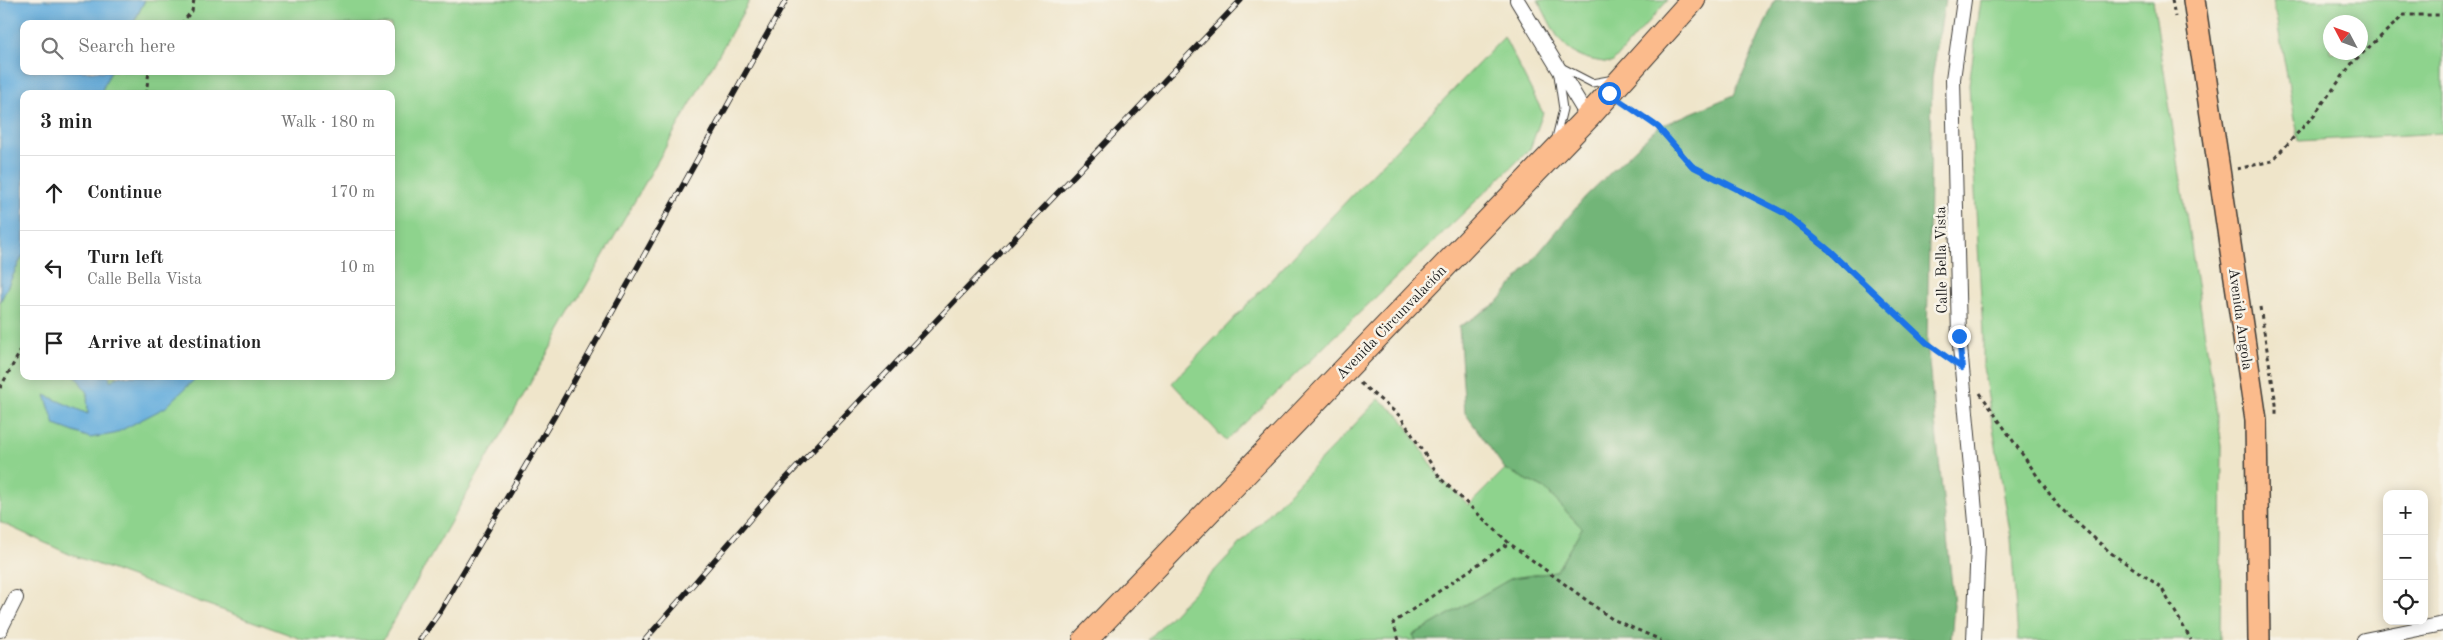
<!DOCTYPE html>
<meta charset="utf-8">
<style>
:root{--surface:#fff;--page:#f2f2f2;--text:#222;--muted:#767676;--line:#e0e0e0}
body{margin:0;font-family:"Old Standard TT",serif;background:var(--page);color:var(--text)}
.controls{position:absolute;right:15px;bottom:15px;display:grid;overflow:hidden;border-radius:10px;box-shadow:0 2px 12px #0003}
.controls button{width:45px;height:45px;display:grid;place-items:center;padding:0;border:0;border-bottom:1px solid var(--line);background:var(--surface);color:var(--text);font:25px sans-serif}
.compass{position:absolute;left:2323px;top:15px;width:45px;height:45px;border-radius:50%;background:var(--surface);box-shadow:0 2px 12px #0003;rotate:311deg}
.stop{position:absolute;width:15px;height:15px;margin:-11px;border:4px solid #1a73e8;border-radius:50%;background:#fff}
.stop.end{background:#1a73e8;border-color:#fff;box-shadow:0 1px 5px #0008}
.list{margin:0;padding:0;list-style:none}
h2{display:flex;justify-content:space-between;align-items:center;height:65px;margin:0;padding:0 20px;font-size:21px}
h2 small{font-size:16px;font-weight:400;color:var(--muted)}
.list li{display:grid;grid-template-columns:32px 1fr auto;gap:15px;align-items:center;box-sizing:border-box;height:75px;padding:0 20px;border-top:1px solid var(--line)}
.list b{display:block;font-size:19px;white-space:nowrap}
.list p{margin:0;font-size:16px;white-space:nowrap;color:var(--muted)}
.list em{font-size:16px;font-style:normal;color:var(--muted)}
.icon{flex:none;width:28px;height:28px;fill:none;stroke:currentColor;stroke-width:2;stroke-linecap:round;stroke-linejoin:round}
.map{position:relative;flex:none;width:2443px;height:640px;overflow:hidden}
.search{position:absolute;background:var(--surface);box-shadow:0 2px 12px #0003;left:20px;top:20px;width:375px;height:55px;display:flex;align-items:center;gap:12px;box-sizing:border-box;padding:0 18px;border-radius:10px;color:var(--muted);font-size:19px}
.panel{position:absolute;background:var(--surface);box-shadow:0 2px 12px #0003;left:20px;top:90px;width:375px;height:290px;border-radius:10px}
.map>svg:first-child{display:block}
.green{fill:#8ed38d;stroke:#557854;fill-rule:evenodd}
.forest{fill:#72b578;stroke:#47684a}
.water{fill:#66aedd;stroke:#41657c}
.lines{fill:none;stroke-linecap:round;stroke-linejoin:round}
.lane-casing{stroke:#3c3a36;stroke-width:9}
.street-casing{stroke:#3c3a36;stroke-width:16}
.primary-casing{stroke:#3c3a36;stroke-width:24}
.highway-casing{stroke:#3c3a36;stroke-width:26}
.path{stroke:#3c3a36;stroke-width:3;stroke-dasharray:4 4;stroke-linecap:butt}
.lane{stroke:#fff;stroke-width:7}
.street{stroke:#fff;stroke-width:14}
.primary{stroke:#fbbb8c;stroke-width:21}
.highway{stroke:#fbbb8c;stroke-width:24}
.rail-casing{stroke:#1c1c1c;stroke-width:5.5}
.rail{stroke:#f7f3e8;stroke-width:4;stroke-dasharray:11;stroke-linecap:butt}
.route{stroke:#1a73e8;stroke-width:6}
.labels{text-anchor:middle;stroke-width:5;stroke-linejoin:round;paint-order:stroke}
.street-label{font-size:15px;fill:#1c1c1c;stroke:#f7f3e8}
</style>
<div class="map">
<svg width="2443" height="640" viewBox="0 0 2443 640">
<rect width="100%" height="100%" fill="#f7f3e8"/>
<filter id="ink" filterUnits="userSpaceOnUse"><feTurbulence type="fractalNoise" baseFrequency=".02" numOctaves="2"/><feDisplacementMap in="SourceGraphic" scale="10" xChannelSelector="R" yChannelSelector="G"/><feConvolveMatrix kernelMatrix="1 2 1 2 8 2 1 2 1" color-interpolation-filters="sRGB"/></filter>
<filter id="wash" filterUnits="userSpaceOnUse"><feTurbulence type="fractalNoise" baseFrequency=".0096" numOctaves="4" result="noise"/><feDisplacementMap in="SourceGraphic" scale="20" xChannelSelector="R" yChannelSelector="G"/><feGaussianBlur stdDeviation="1.12" result="paint"/><feColorMatrix in="noise" values="0 0 0 0 0 0 0 0 0 0 0 0 0 0 0 0 0 1.4 0 .05"/><feComposite in="paint" operator="in"/></filter>
<g filter="url(#wash)">
<rect width="100%" height="100%" fill="#efe5ca"/>
<g class="green">
<path d="M 145,0 L 750,0 L 383,640 L 304,640 L 69,554 L 0,522 L 0,302 L 24,253 L 24,376 L 391,376 L 391,94 L 100,94 L 111,71 L 391,71 L 391,24 L 133,24 Z"/>
<path d="M 1538,0 L 1668,0 L 1612,63 C 1561,58 1560,41 1538,0 Z"/>
<path d="M 1981,0 L 2153,0 L 2222,446 L 2220,640 L 2018,640 L 2011,538 L 1983,367 L 1983,334 L 1969,84 Z"/>
<path d="M 2273,0 L 2443,0 L 2443,133 L 2299,141 ZM 2330,22 L 2360,22 L 2360,52 L 2330,52 Z"/>
<path d="M 1504,37 L 1543,113 L 1530,149 L 1226,441 L 1172,383 Z"/>
<path d="M 1379,399 L 1400,416 L 1441,479 L 1469,505 L 1505,469 L 1545,489 L 1582,528 L 1556,572 L 1512,578 L 1413,635 L 1416,640 L 1148,640 Z"/>
</g>
<path class="forest" d="M 1775,0 L 1945,0 L 1932,79 L 1927,343 L 1954,605 L 1951,640 L 1416,640 L 1413,635 L 1512,578 L 1556,572 L 1582,528 L 1545,489 L 1505,469 L 1465,413 L 1459,327 L 1497,303 L 1585,197 L 1658,127 L 1734,95 Z"/>
<g class="water">
<path d="M 0,0 L 145,0 L 133,24 L 24,24 L 24,71 L 111,71 L 100,94 L 24,94 L 24,253 L 0,302 Z"/>
<path d="M 76,376 L 109,376 L 110,381 L 120,376 L 198,376 L 166,407 L 114,434 L 90,438 L 55,425 L 45,395 L 88,414 L 87,393 Z"/>
</g>
</g>
<g filter="url(#ink)">
<g class="lines">
<defs>
<g id="lane">
<path d="M 1561,67 L 1592,83 L 1614,79"/>
<path d="M 1556,138 L 1563,109 L 1558,75"/>
</g>
<g id="street">
<path d="M 1517,0 L 1588,117"/>
<path d="M 1964,0 L 1953,79 L 1959,336 L 1978,544 L 1974,640"/>
<path d="M 0,630 L 16,598"/>
<path d="M 2364,640 L 2443,624"/>
</g>
<path id="primary" d="M 2194,0 L 2256,420 L 2259,640"/>
<path id="highway" d="M 1085,640 L 1588,117 L 1693,0"/>
</defs>
<use href="#lane" class="lane-casing"/>
<use href="#street" class="street-casing"/>
<use href="#primary" class="primary-casing"/>
<use href="#highway" class="highway-casing"/>
<g class="path">
<path d="M 2172,0 L 2175,17"/>
<path d="M 181,24 L 192,11 L 194,0"/>
<path d="M 146,94 L 149,71"/>
<path d="M 1625,104 L 1658,127 L 1692,166 L 1784,213 L 1829,251 L 1927,343 L 1945,356"/>
<path d="M 2237,169 L 2272,161 L 2314,115 L 2353,62 L 2404,15 L 2443,15"/>
<path d="M 2260,307 L 2276,404 L 2276,417"/>
<path d="M 1360,383 L 1400,416 L 1441,479 L 1509,543 L 1612,619 L 1661,640"/>
<path d="M 0,388 L 24,345"/>
<path d="M 1980,393 L 2058,506 L 2111,553 L 2161,587 L 2191,640"/>
<path d="M 1399,640 L 1393,623 L 1509,543"/>
</g>
<use href="#lane" class="lane"/>
<use href="#street" class="street"/>
<use href="#primary" class="primary"/>
<use href="#highway" class="highway"/>
<defs>
<g id="rail">
<path d="M 420,640 L 441,610 L 554,417 L 786,0"/>
<path d="M 645,640 L 777,488 L 1241,0"/>
</g>
</defs>
<use href="#rail" class="rail-casing"/>
<use href="#rail" class="rail"/>
</g>
</g>
<g class="lines" filter="url(#ink)">
<path class="route" d="M 1609,93 L 1658,127 L 1692,166 L 1784,213 L 1830,251 L 1927,343 L 1962,368 L 1959,336"/>
</g>
<g class="labels">
<g class="street-label">
<text transform="translate(1941 260) rotate(-91)" y="5">Calle Bella Vista</text>
<text transform="translate(2241 319) rotate(82)" y="5">Avenida Angola</text>
<text transform="translate(1391 322) rotate(-46)" y="5">Avenida Circunvalación</text>
</g>
</g>
</svg>
<div class="controls">
<button>+</button>
<button>−</button>
<button><svg class="icon" aria-label="locate" viewBox="0 0 24 24"><circle cx="12" cy="12" r="6"/><path d="M12 2v4M12 18v4M2 12h4M18 12h4"/></svg></button>
</div>
<svg class="compass" viewBox="-18 -18 36 36"><path d="M0-13l5 13h-10z" fill="#e53935"/><path d="M0 13l5-13h-10z" fill="#767676"/></svg>
<div class="stop" style="left:1609px;top:93px"></div>
<div class="stop end" style="left:1959px;top:336px"></div>
<div class="search"><svg class="icon" aria-label="search" viewBox="0 0 24 24"><circle cx="10" cy="10" r="6"/><path d="M15 15l6 6"/></svg>Search here</div>
<section class="panel">
<h2>3 min<small>Walk · 180 m</small></h2>
<ul class="list">
<li><svg class="icon" aria-label="ahead" viewBox="0 0 24 24"><path d="M12 20V5M6 11l6-6 6 6"/></svg><div><b>Continue</b></div><em>170 m</em></li>
<li><svg class="icon" aria-label="left" viewBox="0 0 24 24"><path d="M17 20v-9H6M10 6l-5 5 5 5"/></svg><div><b>Turn left</b><p>Calle Bella Vista</p></div><em>10 m</em></li>
<li><svg class="icon" aria-label="arrive" viewBox="0 0 24 24"><path d="M6 21V4h12l-3 4 3 4H6"/></svg><div><b>Arrive at destination</b></div></li>
</ul>
</section>
</div>
